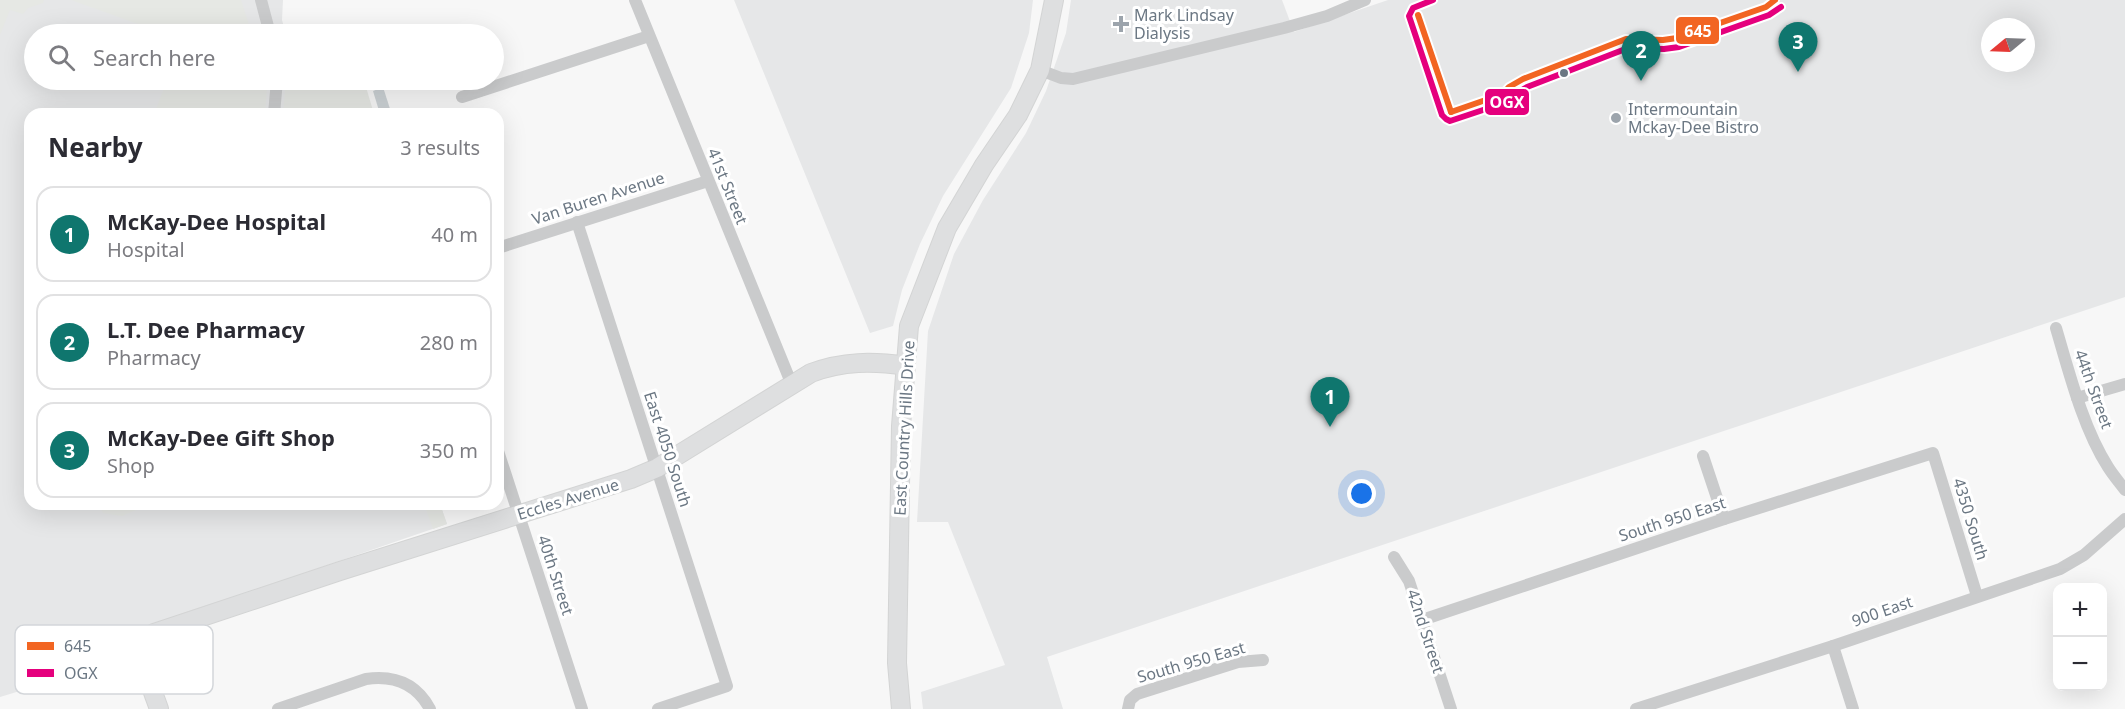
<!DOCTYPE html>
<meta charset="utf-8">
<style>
:root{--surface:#fff;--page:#f7f7f7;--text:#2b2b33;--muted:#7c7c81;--line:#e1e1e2;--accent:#0f766e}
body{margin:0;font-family:"Noto Sans",sans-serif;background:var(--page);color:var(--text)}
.controls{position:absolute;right:18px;bottom:18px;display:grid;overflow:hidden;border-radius:12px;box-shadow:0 6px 24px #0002}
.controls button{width:54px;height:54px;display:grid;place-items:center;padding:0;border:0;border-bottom:2px solid var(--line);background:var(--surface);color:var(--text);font:30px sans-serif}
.compass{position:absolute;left:1981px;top:18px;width:54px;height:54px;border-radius:50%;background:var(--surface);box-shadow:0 6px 24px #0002;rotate:251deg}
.you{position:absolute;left:1362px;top:494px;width:21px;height:21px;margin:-15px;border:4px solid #fff;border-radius:50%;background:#1a73e8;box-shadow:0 0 0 9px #1a73e833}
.badge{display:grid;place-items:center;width:39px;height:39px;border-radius:50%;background:var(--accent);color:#fff;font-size:20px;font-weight:700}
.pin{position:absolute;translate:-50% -50px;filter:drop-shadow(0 2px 3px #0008)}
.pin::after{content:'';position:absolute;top:32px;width:21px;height:18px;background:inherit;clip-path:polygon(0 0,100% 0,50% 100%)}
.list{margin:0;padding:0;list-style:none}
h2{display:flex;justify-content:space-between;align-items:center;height:78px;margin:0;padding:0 24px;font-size:26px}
h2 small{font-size:20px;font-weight:400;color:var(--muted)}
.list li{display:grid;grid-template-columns:39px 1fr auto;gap:18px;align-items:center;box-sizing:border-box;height:96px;margin:0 12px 12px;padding:0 12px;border:2px solid var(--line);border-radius:18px}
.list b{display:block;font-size:22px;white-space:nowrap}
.list p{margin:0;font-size:20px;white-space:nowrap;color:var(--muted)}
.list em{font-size:20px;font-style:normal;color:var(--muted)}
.icon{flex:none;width:33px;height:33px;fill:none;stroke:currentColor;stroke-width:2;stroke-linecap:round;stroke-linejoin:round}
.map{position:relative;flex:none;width:2125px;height:709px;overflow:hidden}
.search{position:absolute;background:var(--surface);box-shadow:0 6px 24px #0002;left:24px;top:24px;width:480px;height:66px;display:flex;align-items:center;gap:15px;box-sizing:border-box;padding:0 21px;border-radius:33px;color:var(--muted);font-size:22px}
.panel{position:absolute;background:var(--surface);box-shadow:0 6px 24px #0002;left:24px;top:108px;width:480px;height:402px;border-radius:18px}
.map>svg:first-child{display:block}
.built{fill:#e6e7e8;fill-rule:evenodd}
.green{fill:#e6e8e4}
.water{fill:#ccd2d5}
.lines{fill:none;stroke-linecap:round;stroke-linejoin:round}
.secondary-casing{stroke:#d3d4d4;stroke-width:20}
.street{stroke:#cacbcc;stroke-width:12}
.secondary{stroke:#dedfe0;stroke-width:18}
.bus-1-casing{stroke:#fff;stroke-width:10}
.bus-2-casing{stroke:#fff;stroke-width:10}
.bus-1{stroke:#f26522;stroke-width:6}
.bus-2{stroke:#e5007d;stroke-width:6}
.poi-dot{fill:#9ca4ac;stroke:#fff;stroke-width:2}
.bus-dot{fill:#6b7783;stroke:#fff;stroke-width:2}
.labels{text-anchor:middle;stroke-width:6;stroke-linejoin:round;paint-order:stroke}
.poi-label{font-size:16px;fill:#6b7783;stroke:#fff;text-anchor:start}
.street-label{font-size:16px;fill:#6b7783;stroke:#fff}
.key{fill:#fff;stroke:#d3d6da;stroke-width:1.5}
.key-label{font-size:16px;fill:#6b7783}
.line-badge{stroke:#fff;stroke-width:2}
.badge-label{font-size:16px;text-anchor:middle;font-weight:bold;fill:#fff}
</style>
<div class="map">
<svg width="2125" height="709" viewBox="0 0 2125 709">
<rect width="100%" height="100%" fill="#f7f7f7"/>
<g class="built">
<path d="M 0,0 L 283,0 L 282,20 L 286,34 L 34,34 L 34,80 L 299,80 L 310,114 L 30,114 L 30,504 L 440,504 L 447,524 L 150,626 L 139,634 L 133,643 L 132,657 L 0,697 Z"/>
<path d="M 734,0 L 1033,0 L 1029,33 L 1011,88 L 943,196 L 920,244 L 902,290 L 893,326 L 870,333 Z"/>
<path d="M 1071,0 L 1282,0 L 1294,32 L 1388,0 L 2125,0 L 2125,297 L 1047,657 L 1063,709 L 923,709 L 921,692 L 1005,665 L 948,522 L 917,522 L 928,331 L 954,254 L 983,200 L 1026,133 L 1046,91 L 1066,33 ZM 1990,27 L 2026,27 L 2026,63 L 1990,63 Z"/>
</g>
<g class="green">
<path d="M 0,0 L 44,0 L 43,3 L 28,8 L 23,14 L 10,10 L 0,35 Z"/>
<path d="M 71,0 L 241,0 L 252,34 L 166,34 Z"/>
<path d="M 167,80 L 265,80 L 267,89 L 265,114 L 154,114 Z"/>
<path d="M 286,80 L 390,80 L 366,87 L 374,114 L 283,114 Z"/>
<path d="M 99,504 L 150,504 L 122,516 L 103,513 Z"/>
<path d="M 424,504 L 440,504 L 447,524 L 433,529 Z"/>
</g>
<path class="water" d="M 383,87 L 391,112 L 380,114 L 373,91 Z"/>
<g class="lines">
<defs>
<g id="secondary">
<path d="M 159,709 C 151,685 134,654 154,633 L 340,571 L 631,479 L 657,468 L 811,373 C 843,361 873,361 906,366"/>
<path d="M 901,709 L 897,663 L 901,426 L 909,326 L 947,228 L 984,165 L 1018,115 L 1040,70 L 1054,0"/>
</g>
</defs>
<use href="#secondary" class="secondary-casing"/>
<g class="street">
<path d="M 261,0 L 270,34"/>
<path d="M 635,0 L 792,385"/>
<path d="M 1040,70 L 1061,78 L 1073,79 L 1284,28 L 1327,16 L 1365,0"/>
<path d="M 462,97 L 649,36"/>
<path d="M 274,114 L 277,80"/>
<path d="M 577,222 L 727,686 L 658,709"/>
<path d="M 498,248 L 708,181"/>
<path d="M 2056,328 C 2069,372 2083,428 2108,467 C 2113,475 2119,482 2125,490"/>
<path d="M 2077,398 L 2125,384"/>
<path d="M 498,451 L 582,709"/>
<path d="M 1703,456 L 1724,519"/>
<path d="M 1394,557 L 1409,581 L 1451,709"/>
<path d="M 1422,620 L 1724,519 L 1933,453 L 1977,596"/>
<path d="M 1833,646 L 1853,709"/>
<path d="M 278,709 L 366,679 C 394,675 416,683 430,709"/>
<path d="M 1128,709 L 1130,700 L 1137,694 L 1238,662 L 1263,660"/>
<path d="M 1636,709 L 1833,646 L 2060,569 L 2084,555 L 2125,519"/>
</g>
<use href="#secondary" class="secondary"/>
<defs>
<g id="bus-1">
<path d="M 1418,15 L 1451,112"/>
<path d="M 1451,112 L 1503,94 L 1509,87 L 1523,79 L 1626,39 L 1663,40 L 1677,38 L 1766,7 L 1775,0"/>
</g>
<path id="bus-2" d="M 1433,0 L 1413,8 L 1409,16 L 1442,115 L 1446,119 L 1450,121 L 1507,102 L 1515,94 L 1527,87 L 1628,48 L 1664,49 L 1679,47 L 1769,15 L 1781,7"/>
</defs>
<use href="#bus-1" class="bus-1-casing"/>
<use href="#bus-2" class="bus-2-casing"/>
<use href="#bus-1" class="bus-1"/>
<use href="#bus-2" class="bus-2"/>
</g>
<g class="poi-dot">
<path d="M1118 15h6v6h6v6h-6v6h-6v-6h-6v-6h6z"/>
<circle cx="1616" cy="118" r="6"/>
</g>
<circle class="bus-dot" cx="1564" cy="73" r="5"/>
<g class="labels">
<g class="poi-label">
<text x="1134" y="21">Mark Lindsay<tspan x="1134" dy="18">Dialysis</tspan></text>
<text x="1628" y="115">Intermountain<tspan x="1628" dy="18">Mckay-Dee Bistro</tspan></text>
</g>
<g class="street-label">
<text transform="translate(728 186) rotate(68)" y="6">41st Street</text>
<text transform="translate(598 198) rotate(-18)" y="6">Van Buren Avenue</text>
<text transform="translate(2094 389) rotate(70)" y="6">44th Street</text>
<text transform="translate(904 428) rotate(-87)" y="6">East Country Hills Drive</text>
<text transform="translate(668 449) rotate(72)" y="6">East 4050 South</text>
<text transform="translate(568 499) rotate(-17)" y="6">Eccles Avenue</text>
<text transform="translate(1672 519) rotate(-18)" y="6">South 950 East</text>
<text transform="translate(1971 519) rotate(73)" y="6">4350 South</text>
<text transform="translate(556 575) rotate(72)" y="6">40th Street</text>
<text transform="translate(1882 611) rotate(-19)" y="6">900 East</text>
<text transform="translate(1426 631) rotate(72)" y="6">42nd Street</text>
<text transform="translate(1191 662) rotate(-16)" y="6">South 950 East</text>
</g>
</g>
<rect x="15" y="625" width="198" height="69" rx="9" class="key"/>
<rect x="27" y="642" width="27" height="8" fill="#f26522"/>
<rect x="27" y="669" width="27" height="8" fill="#e5007d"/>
<g class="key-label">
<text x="64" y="652">645</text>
<text x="64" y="679">OGX</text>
</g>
<g class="line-badge">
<rect x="1675" y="16" width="45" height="29" rx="6" fill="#f26522"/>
<rect x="1484" y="88" width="46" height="28" rx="6" fill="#e5007d"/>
</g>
<g class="badge-label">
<text x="1698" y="37">645</text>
<text x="1507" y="108">OGX</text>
</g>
</svg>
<div class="controls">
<button>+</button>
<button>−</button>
</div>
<svg class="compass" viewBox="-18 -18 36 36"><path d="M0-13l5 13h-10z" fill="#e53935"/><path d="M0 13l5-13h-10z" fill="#7c7c81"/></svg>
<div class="you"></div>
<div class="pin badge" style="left:1330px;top:427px">1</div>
<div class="pin badge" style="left:1641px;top:81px">2</div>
<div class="pin badge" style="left:1798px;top:72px">3</div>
<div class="search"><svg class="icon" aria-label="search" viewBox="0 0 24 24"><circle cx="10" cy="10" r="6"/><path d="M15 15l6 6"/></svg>Search here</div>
<section class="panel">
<h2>Nearby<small>3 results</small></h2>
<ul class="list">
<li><span class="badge">1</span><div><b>McKay-Dee Hospital</b><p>Hospital</p></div><em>40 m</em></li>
<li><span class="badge">2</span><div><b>L.T. Dee Pharmacy</b><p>Pharmacy</p></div><em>280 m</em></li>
<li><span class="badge">3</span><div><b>McKay-Dee Gift Shop</b><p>Shop</p></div><em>350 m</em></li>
</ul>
</section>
</div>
